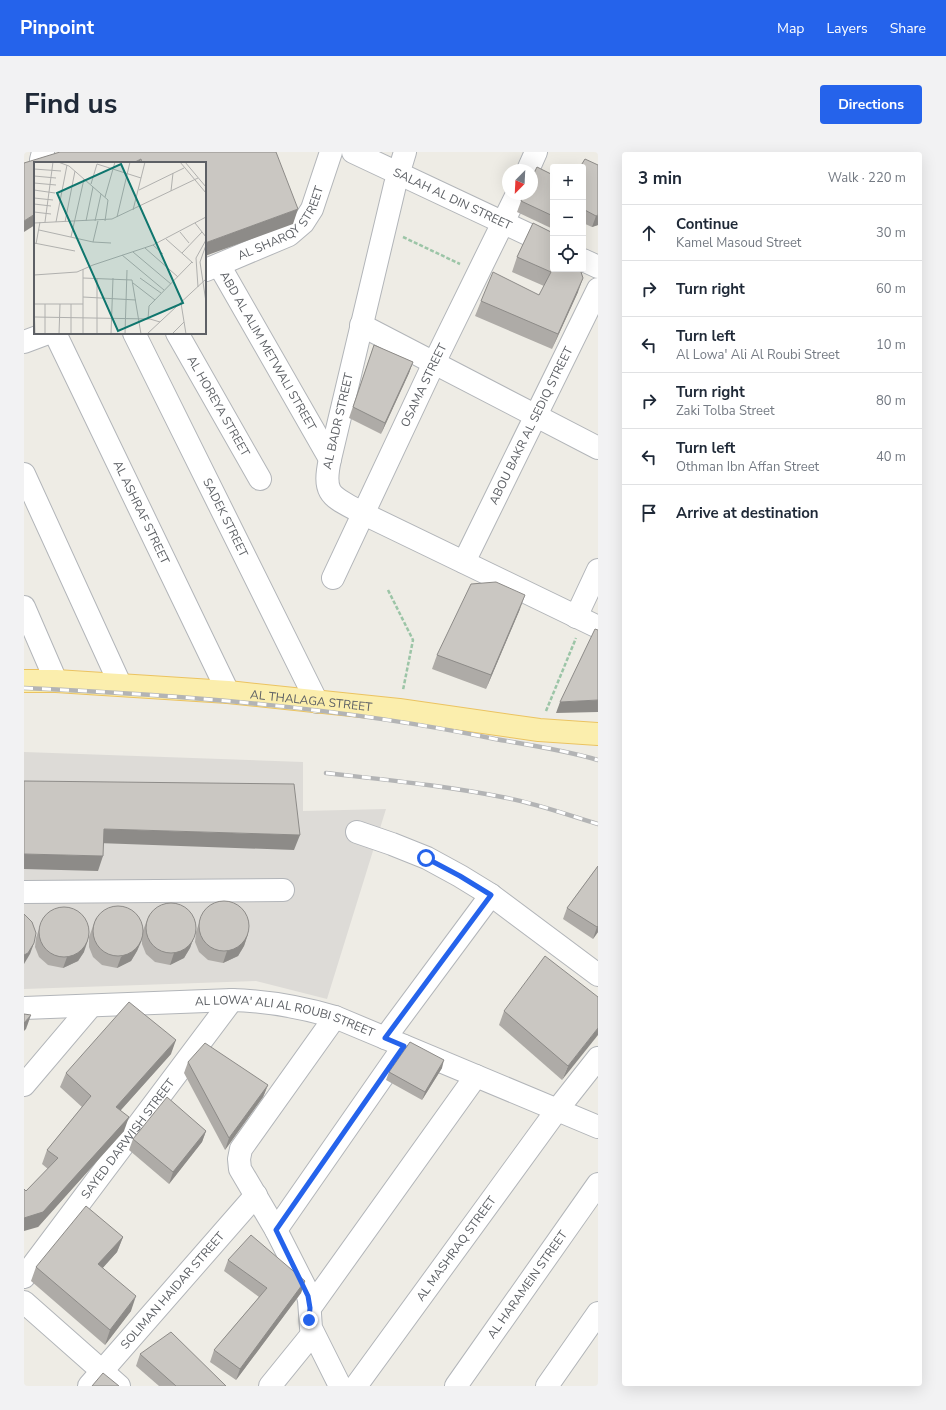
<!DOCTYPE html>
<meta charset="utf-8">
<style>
:root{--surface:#fff;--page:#f2f2f3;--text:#1f2937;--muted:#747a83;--line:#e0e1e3;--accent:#2563eb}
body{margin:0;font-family:"Nunito Sans",sans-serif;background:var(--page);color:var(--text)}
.controls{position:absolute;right:12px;top:12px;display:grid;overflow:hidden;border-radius:4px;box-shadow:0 4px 16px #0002}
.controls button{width:36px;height:36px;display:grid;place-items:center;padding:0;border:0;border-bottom:1px solid var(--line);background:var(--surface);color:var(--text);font:20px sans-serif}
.compass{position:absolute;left:478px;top:12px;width:36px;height:36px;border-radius:50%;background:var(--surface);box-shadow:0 4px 16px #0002;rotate:204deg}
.stop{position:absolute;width:12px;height:12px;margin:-9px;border:3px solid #2563eb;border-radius:50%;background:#fff}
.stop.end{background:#2563eb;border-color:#fff;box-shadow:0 1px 4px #0008}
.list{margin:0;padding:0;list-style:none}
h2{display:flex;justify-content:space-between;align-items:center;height:52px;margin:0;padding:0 16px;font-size:17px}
h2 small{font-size:13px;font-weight:400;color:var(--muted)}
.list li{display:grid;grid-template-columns:26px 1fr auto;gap:12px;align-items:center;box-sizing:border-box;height:56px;padding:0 16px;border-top:1px solid var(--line)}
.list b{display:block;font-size:15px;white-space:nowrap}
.list p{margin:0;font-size:13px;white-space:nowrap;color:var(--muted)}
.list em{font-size:13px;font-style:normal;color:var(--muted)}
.icon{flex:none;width:22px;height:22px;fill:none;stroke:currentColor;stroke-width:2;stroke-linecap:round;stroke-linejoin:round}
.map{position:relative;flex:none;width:574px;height:1234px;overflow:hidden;border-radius:4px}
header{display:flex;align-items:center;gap:24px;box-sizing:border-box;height:56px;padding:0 20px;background:var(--accent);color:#fff}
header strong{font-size:19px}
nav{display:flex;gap:22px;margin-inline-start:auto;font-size:14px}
.intro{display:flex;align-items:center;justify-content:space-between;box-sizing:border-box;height:96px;padding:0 24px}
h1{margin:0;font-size:28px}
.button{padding:10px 18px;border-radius:4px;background:var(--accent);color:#fff;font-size:14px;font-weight:700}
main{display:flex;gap:24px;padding:0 24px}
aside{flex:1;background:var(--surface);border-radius:4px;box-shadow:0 4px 16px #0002}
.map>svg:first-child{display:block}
.industrial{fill:#dddbd7}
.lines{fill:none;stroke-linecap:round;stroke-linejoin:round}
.minor-casing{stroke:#b2b5b9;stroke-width:24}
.major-casing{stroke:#ebc361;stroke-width:24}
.path{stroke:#9cc5a7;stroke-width:2.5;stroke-dasharray:4 2;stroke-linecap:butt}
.minor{stroke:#fff;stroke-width:22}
.major{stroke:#fbeead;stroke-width:22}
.rail-casing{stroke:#b3b4b5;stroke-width:4.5}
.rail{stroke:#fff;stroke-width:3;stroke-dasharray:9;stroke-linecap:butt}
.wall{fill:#aeaba7}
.shaded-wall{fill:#8d8b88}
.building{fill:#cac7c2;stroke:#8d8b88}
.route{stroke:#2563eb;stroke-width:5}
.labels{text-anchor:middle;stroke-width:3;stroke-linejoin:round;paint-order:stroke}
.street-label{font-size:12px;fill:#5d6065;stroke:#fff}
.inset-road{fill:none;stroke:#b0b0ae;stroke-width:1}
.view{fill:#0f766e;fill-opacity:0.15;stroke:#0f766e;stroke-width:2}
.inset-edge{fill:none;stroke:#5d6065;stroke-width:2}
</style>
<header>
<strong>Pinpoint</strong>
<nav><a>Map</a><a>Layers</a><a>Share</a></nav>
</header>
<div class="intro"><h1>Find us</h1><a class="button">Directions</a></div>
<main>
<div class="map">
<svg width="574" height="1234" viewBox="0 0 574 1234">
<rect width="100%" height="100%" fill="#eeece5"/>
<path class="industrial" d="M 0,600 L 279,610 L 279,659 L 362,657 L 303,847 L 232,829 L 0,837 Z"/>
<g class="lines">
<defs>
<g id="minor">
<path id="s1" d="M 329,0 L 529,94"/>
<path d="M 381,0 L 371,33 L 306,307 C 298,344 308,344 338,361 L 574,475"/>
<path d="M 17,8 L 19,0"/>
<path d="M 504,18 L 512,0"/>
<path d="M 559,108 L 574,115"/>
<path id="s2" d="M 195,113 L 306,307"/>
<path id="s3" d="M 182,118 L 265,83 L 279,71 L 288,57 L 307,0"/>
<path d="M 337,173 L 574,296"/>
<path id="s4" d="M 31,181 L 204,540"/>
<path id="s5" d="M 110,181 L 293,550"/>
<path id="s6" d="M 153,181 L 236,327"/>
<path d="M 0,190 L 24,181"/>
<path d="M 0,322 L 96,532"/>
<path id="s7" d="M 440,410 L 574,137"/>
<path id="s8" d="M 309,426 L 410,211 L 493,42"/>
<path d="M 0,455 L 32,529"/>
<path d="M 552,465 L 574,418"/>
<path d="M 333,680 L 368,692 L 403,706 L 436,724 L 467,743 L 574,823"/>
<path d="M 0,740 L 259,738"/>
<path id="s9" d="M 0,856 L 208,848 C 243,849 277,855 311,865 L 574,975"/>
<path d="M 311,865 L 217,997 L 215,1007 L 216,1017 L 252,1078 L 282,1137 L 285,1148 L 287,1176 L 316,1234"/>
<path d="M 361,886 L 467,743"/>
<path d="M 0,933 L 67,854"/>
<path d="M 252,1078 L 380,894"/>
<path id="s10" d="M 0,1125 L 208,848"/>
<path d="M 0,1150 L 95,1234"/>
<path d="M 286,1156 L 452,924"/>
<path id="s11" d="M 65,1234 L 232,1043"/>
<path d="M 246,1234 L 289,1181"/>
<path id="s12" d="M 332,1234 L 533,958 L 574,906"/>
<path id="s13" d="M 432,1234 L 574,1032"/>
<path d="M 523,1234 L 574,1161"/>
</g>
<g id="major">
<path id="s14" d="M 0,529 L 32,529 L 204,540 L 375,558 L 515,578 L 574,582"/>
</g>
</defs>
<use href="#minor" class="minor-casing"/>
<use href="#major" class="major-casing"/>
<g class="path">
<path d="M 379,85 L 436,112"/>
<path d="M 364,438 L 389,488 L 379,538"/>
<path d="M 522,559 L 552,486"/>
</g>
<use href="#minor" class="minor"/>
<use href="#major" class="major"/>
<defs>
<g id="rail">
<path d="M 0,536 C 158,543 316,555 471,587 C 505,593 540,598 574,608"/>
<path d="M 302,621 C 363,628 424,634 483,646 C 514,652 544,663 574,672"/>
</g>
</defs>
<use href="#rail" class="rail-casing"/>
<use href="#rail" class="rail"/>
</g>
<g class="wall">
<path d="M 561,7 L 574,73 L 568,75 L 559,71 L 559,15 Z"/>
<path d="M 529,23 L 529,77 L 493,60 L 497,49 Z"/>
<path d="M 509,71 L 554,140 L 528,197 L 451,164 L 457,149 L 515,143 L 520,134 L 488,120 L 493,105 Z"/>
<path d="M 350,193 L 389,210 L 385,221 L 357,282 L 325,266 Z"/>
<path d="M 496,457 L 462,537 L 408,517 L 413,503 Z"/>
<path d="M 574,714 L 574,780 L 569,787 L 539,767 L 543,756 Z"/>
<path d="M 125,763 L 170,785 L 166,796 L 160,806 L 146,813 L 131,810 L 122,802 L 118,792 L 118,785 L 113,799 L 107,809 L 93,816 L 78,813 L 69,805 L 65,795 L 65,785 L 72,766 L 118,781 Z"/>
<path d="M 176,768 L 224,782 L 220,794 L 214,804 L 199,811 L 184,808 L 175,800 L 171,790 L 172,780 Z"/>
<path d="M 16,774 L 60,800 L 54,809 L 39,816 L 24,813 L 15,805 L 11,795 L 12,786 Z"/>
<path d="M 574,845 L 538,928 L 475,873 L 480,859 Z"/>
<path d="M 147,902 L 97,958 L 100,979 L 14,1075 L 2,1039 L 24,1017 L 18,1012 L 23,998 L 58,955 L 36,935 L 42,921 Z"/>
<path d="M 164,910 L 244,933 L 239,945 L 201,998 L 160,921 Z"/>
<path d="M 418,916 L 398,948 L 362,928 L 365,920 Z"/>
<path d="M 182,979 L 178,990 L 145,1032 L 105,998 L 109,987 Z"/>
<path d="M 99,1085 L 93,1100 L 78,1116 L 107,1159 L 81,1193 L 7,1129 L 12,1115 Z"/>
<path d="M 204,1108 L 281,1129 L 277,1141 L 212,1228 L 186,1210 L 190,1198 L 235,1145 L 200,1119 Z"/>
<path d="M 116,1202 L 202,1234 L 135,1234 L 112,1214 Z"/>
</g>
<g class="shaded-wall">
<path d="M 117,7 L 116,11 L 109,11 Z"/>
<path d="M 274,57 L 269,72 L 181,104 L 181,91 Z"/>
<path d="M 11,62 L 11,73 L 0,80 L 0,69 Z"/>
<path d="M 574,63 L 574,73 L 568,75 L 572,64 Z"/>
<path d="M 559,126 L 554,140 L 528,197 L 534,182 Z"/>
<path d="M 389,210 L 385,221 L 357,282 L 361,271 Z"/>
<path d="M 501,443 L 496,457 L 462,537 L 467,523 Z"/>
<path d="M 574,548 L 574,560 L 532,561 L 536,550 Z"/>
<path d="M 80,677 L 276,683 L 270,698 L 74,691 Z"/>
<path d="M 0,702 L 79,704 L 74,719 L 0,717 Z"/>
<path d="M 574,774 L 574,780 L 569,787 L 573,775 Z"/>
<path d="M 224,782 L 220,794 L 214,804 L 199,811 L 203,799 Z"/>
<path d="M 170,785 L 166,796 L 160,806 L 146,813 L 150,801 Z"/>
<path d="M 64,788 L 60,800 L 54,809 L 39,816 L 43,805 Z"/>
<path d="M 118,788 L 113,799 L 107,809 L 93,816 L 97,805 Z"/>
<path d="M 10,791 L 6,802 L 0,812 L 0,803 Z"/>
<path d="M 7,863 L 2,877 L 0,879 L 0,871 Z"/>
<path d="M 574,876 L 574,883 L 538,928 L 544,914 Z"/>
<path d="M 152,888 L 147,902 L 87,969 L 92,955 Z"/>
<path d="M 420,908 L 418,916 L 398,948 L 401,940 Z"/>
<path d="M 244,933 L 239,945 L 201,998 L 205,986 Z"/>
<path d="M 105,965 L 100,979 L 14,1075 L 0,1079 L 0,1066 Z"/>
<path d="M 182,979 L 178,990 L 145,1032 L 149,1020 Z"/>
<path d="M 99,1085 L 93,1100 L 69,1127 L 74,1112 Z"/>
<path d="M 281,1129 L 277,1141 L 212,1228 L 216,1217 Z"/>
<path d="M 112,1144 L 107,1159 L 81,1193 L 86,1178 Z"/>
</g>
<g class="building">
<path d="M 36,0 L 252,0 L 274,57 L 181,91 L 181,11 L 118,11 L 117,7 L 109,11 L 11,11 L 11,62 L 0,69 L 0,11 Z"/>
<path d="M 561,7 L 574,13 L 574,63 L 572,64 L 559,57 L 559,15 L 556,15 Z"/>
<path d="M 513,15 L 529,23 L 529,64 L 497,49 L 500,42 L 508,42 L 508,25 Z"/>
<path d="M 509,71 L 529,81 L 529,117 L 556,117 L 559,126 L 534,182 L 457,149 L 469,120 L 515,143 L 527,120 L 493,105 Z"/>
<path d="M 350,193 L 389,210 L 361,271 L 329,255 Z"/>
<path d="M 472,430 L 501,443 L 467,523 L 413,503 L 447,432 Z"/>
<path d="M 571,477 L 574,478 L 574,548 L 536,550 Z"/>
<path d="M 0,629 L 270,632 L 276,683 L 80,677 L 79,704 L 0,702 Z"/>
<path d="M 574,714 L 574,774 L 573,775 L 543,756 Z"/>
<circle cx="200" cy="774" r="25"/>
<circle cx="147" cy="776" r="25"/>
<circle cx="94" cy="779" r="25"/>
<circle cx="40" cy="780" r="25"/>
<path d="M 0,762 L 8,770 L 12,781 L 10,791 L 4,801 L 0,803 Z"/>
<path d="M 521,804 L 574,845 L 574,876 L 544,914 L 480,859 Z"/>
<path d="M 105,850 L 152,888 L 92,955 L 105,965 L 19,1060 L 0,1066 L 0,1037 L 2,1039 L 34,1006 L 23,998 L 67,944 L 42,921 Z"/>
<path d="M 0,862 L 7,863 L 0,871 Z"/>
<path d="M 386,890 L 420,908 L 401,940 L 365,920 Z"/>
<path d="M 181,891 L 244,933 L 205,986 L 164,910 Z"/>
<path d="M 143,945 L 182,979 L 149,1020 L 109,987 Z"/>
<path d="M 62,1054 L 99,1085 L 74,1112 L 112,1144 L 86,1178 L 12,1115 Z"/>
<path d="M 227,1083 L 281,1129 L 216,1217 L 190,1198 L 243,1136 L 204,1108 Z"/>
<path d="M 147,1180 L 202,1234 L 152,1234 L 116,1202 Z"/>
<path d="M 79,1221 L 95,1234 L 68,1234 Z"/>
</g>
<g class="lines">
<path class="route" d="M 285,1168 L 286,1156 L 284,1144 L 252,1078 L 380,894 L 361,886 L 467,743 L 436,724 L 402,706"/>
</g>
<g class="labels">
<g class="street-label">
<text dy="4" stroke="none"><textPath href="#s1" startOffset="110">SALAH AL DIN STREET</textPath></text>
<text dy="4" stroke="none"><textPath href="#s3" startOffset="92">AL SHARQY STREET</textPath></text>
<text dy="4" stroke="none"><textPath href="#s2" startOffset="99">ABD AL ALIM METWALI STREET</textPath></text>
<text dy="4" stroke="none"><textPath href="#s8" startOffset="213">OSAMA STREET</textPath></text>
<text dy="4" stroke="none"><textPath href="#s6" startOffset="84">AL HOREYA STREET</textPath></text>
<text transform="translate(314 269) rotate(-77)" y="4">AL BADR STREET</text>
<text dy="4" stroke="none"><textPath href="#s7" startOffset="152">ABOU BAKR AL SEDIQ STREET</textPath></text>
<text dy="4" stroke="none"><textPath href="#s4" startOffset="199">AL ASHRAF STREET</textPath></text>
<text dy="4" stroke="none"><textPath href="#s5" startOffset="206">SADEK STREET</textPath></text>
<text dy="4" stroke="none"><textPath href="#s14" startOffset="288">AL THALAGA STREET</textPath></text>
<text dy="4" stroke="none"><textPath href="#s9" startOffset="263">AL LOWA' ALI AL ROUBI STREET</textPath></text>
<text dy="4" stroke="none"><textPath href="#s10" startOffset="173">SAYED DARWISH STREET</textPath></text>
<text dy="4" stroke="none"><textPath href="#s12" startOffset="170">AL MASHRAQ STREET</textPath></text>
<text dy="4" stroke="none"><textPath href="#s13" startOffset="124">AL HARAMEIN STREET</textPath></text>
<text dy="4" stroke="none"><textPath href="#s11" startOffset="127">SOLIMAN HAIDAR STREET</textPath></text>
</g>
</g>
<g transform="translate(10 10)">
<rect width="172" height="172" fill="#eeece5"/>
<path class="inset-road" d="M 24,0 L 35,4 L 74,38 L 71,59M 146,0 L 172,31M 151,0 L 172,25M 63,2 L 107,16M 0,7 L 27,9M 0,14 L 22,16M 0,21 L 22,23M 57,22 L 63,2M 0,28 L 21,31M 105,28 L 150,6M 137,29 L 139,11M 71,35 L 81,0M 0,36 L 19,38M 0,42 L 17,44M 99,48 L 111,0M 0,50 L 17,52M 83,55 L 96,0M 52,59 L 59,25M 61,59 L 67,32M 11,60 L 19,0M 22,60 L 33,3M 31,60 L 41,9M 0,61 L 78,57 L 164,16M 161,61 L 172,75M 5,68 L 59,80 L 77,81M 146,70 L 155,81M 37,75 L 50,17M 132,77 L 159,101M 59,80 L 64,59M 0,81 L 41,89M 2,82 L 6,60M 119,83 L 129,92M 172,83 L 166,100 L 172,140M 111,86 L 144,115M 99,90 L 137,122M 148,91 L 168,70M 88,93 L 130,128M 49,107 L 49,172M 0,113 L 43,110 L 59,103 L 119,83 L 172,55M 49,116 L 98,118 L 107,172M 106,116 L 127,131M 99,121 L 121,138M 164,125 L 162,96 L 172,78M 49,135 L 102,138M 147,141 L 152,172M 0,142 L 49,142M 0,142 L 1,172M 11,142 L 11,172M 1,155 L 116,157 L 126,160M 114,157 L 115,144 L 158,100M 25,172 L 26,142M 37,172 L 37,142M 63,172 L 63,116M 77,172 L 79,116M 91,172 L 93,108M 113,172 L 172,117M 138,172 L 150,160"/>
<path class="view" d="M 87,2 L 149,141 L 84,169 L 23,31 Z"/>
<rect width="172" height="172" class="inset-edge"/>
</g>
</svg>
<div class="controls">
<button>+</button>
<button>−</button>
<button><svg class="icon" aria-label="locate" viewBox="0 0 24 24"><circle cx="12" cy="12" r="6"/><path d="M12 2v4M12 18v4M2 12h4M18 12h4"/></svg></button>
</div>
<svg class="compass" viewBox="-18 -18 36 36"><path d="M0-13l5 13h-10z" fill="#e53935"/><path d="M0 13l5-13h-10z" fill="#747a83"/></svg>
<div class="stop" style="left:402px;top:706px"></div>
<div class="stop end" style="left:285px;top:1168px"></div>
</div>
<aside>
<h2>3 min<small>Walk · 220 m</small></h2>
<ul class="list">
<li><svg class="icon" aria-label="ahead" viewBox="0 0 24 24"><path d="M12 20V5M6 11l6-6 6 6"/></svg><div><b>Continue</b><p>Kamel Masoud Street</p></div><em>30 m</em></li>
<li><svg class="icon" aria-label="right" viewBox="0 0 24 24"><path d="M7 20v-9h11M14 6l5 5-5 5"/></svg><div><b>Turn right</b></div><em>60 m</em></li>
<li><svg class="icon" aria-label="left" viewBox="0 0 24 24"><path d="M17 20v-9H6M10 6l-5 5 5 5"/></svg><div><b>Turn left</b><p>Al Lowa' Ali Al Roubi Street</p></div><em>10 m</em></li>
<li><svg class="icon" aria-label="right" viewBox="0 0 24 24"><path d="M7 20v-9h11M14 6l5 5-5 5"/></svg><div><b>Turn right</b><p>Zaki Tolba Street</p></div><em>80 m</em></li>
<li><svg class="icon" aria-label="left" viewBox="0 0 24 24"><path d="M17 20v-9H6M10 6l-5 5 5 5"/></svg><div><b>Turn left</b><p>Othman Ibn Affan Street</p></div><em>40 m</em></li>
<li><svg class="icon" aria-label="arrive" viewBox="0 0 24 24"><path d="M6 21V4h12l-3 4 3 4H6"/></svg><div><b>Arrive at destination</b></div></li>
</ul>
</aside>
</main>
